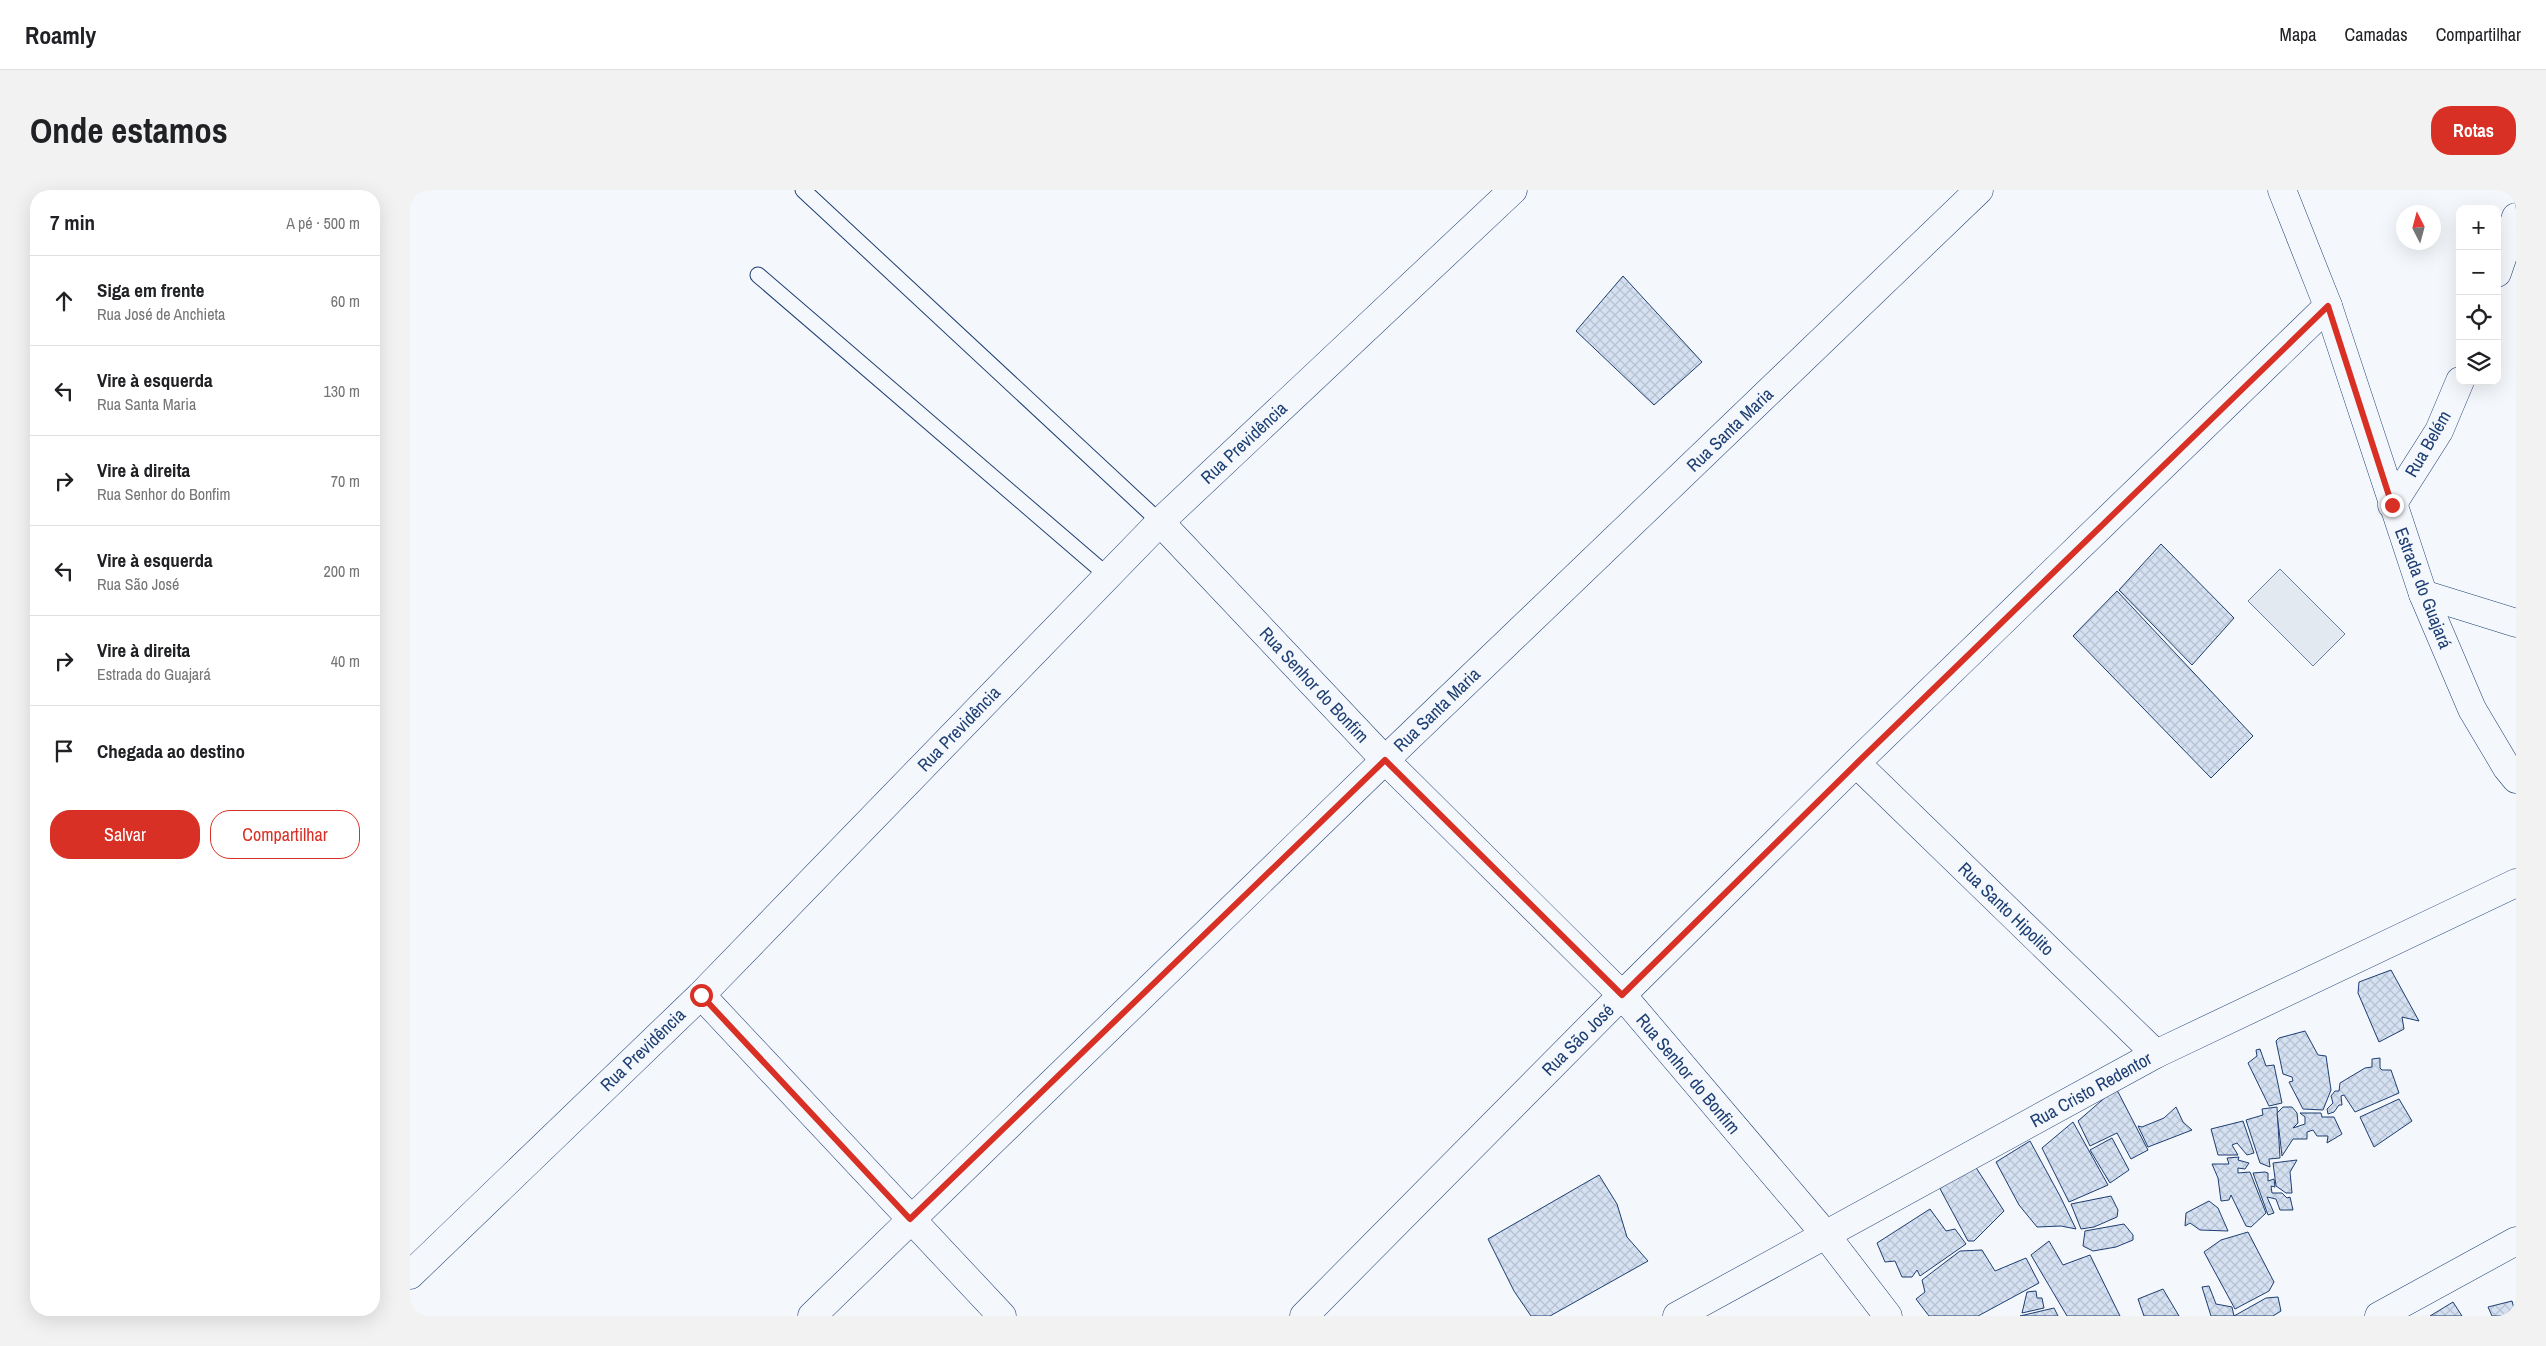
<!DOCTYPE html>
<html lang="pt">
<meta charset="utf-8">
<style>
:root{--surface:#fff;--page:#f2f2f2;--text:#202124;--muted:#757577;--line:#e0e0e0;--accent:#d93025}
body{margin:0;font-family:"Archivo Narrow",sans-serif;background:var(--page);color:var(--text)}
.controls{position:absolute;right:15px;top:15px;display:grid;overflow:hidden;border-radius:10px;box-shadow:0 5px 20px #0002}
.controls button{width:45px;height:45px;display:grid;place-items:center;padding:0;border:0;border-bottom:1px solid var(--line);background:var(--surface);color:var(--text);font:25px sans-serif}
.compass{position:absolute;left:1986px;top:15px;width:45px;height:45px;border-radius:50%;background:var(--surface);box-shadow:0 5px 20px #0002;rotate:354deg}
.stop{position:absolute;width:15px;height:15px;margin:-11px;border:4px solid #d93025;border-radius:50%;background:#fff}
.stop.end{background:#d93025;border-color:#fff;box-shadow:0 1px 5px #0008}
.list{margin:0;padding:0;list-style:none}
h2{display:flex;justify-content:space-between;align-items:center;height:65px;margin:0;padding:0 20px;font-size:21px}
h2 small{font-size:16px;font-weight:400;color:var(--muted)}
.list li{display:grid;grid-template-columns:32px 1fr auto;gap:15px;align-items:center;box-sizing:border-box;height:90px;padding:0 20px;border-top:1px solid var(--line)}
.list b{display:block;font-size:19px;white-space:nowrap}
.list p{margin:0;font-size:16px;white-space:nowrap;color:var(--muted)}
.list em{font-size:16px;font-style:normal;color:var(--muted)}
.actions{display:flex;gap:10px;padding:15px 20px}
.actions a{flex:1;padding:11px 0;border:1px solid var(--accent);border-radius:20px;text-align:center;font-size:18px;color:var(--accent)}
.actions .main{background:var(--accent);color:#fff}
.icon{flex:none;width:28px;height:28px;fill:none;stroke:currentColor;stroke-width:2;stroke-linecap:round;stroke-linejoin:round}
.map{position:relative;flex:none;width:2106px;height:1126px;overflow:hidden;border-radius:20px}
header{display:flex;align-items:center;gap:30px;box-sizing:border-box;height:70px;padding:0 25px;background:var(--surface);border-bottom:1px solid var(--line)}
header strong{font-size:24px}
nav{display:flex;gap:28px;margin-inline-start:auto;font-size:18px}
.intro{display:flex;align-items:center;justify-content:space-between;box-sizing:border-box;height:120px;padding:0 30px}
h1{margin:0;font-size:35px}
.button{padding:12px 22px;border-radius:20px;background:var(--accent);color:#fff;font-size:18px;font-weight:700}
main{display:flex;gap:30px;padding:0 30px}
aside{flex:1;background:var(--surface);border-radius:20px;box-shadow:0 5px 20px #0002}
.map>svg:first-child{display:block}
.grass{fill:#e3e9f0;stroke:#687fa3}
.building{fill:url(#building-cross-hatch);stroke:#1d3f73}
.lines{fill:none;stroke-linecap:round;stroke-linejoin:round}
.service-casing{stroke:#1d3f73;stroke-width:17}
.minor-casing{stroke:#1d3f73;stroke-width:29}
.tertiary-casing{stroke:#1d3f73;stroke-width:29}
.service{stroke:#f4f7fb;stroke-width:15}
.minor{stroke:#f4f7fb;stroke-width:28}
.tertiary{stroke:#f4f7fb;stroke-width:28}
.route{stroke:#d93025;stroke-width:6}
.labels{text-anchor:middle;stroke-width:4;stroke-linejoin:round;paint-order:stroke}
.street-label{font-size:18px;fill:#1d3f73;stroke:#f4f7fb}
</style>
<header>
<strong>Roamly</strong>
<nav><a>Mapa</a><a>Camadas</a><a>Compartilhar</a></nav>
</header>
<div class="intro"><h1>Onde estamos</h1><a class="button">Rotas</a></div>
<main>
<aside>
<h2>7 min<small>A pé · 500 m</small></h2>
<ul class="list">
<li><svg class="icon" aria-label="ahead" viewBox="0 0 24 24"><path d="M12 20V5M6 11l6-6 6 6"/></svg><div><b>Siga em frente</b><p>Rua José de Anchieta</p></div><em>60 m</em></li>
<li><svg class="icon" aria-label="left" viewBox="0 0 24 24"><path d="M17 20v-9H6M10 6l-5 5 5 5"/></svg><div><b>Vire à esquerda</b><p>Rua Santa Maria</p></div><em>130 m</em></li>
<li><svg class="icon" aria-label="right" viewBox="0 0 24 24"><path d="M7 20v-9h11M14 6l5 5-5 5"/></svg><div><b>Vire à direita</b><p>Rua Senhor do Bonfim</p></div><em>70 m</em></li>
<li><svg class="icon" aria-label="left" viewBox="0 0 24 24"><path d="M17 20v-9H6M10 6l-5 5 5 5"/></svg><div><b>Vire à esquerda</b><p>Rua São José</p></div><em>200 m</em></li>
<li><svg class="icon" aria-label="right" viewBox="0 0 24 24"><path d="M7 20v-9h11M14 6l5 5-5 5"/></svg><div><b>Vire à direita</b><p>Estrada do Guajará</p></div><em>40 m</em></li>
<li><svg class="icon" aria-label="arrive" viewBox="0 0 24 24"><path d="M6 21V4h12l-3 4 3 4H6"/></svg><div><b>Chegada ao destino</b></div></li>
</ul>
<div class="actions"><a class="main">Salvar</a><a>Compartilhar</a></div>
</aside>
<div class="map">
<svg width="2106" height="1126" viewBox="0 0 2106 1126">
<defs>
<pattern id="building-cross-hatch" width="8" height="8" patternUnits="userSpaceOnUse" patternTransform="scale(1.25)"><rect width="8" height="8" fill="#d5e0f0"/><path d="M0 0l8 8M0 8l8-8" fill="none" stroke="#b6c1d1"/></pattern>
</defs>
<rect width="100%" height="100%" fill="#f4f7fb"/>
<path class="grass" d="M 1870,379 L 1935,444 L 1903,476 L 1838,411 Z"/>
<g class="building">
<path d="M 1213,86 L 1292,172 L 1244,215 L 1166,141 Z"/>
<path d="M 1751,354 L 1824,428 L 1782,475 L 1709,400 Z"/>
<path d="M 1707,401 L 1843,546 L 1801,588 L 1663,446 Z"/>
<path d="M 1981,780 L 2009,831 L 1992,827 L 1994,839 L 1969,852 L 1948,803 L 1949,792 Z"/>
<path d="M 1895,841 L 1908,865 L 1916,866 L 1921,900 L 1913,920 L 1893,919 L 1879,892 L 1883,891 L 1882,887 L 1873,884 L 1866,851 L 1869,848 Z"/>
<path d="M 1850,859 L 1856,876 L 1864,875 L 1872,913 L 1859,916 L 1838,873 L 1847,866 L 1846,860 Z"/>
<path d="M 1970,868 L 1970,878 L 1972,880 L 1981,880 L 1989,903 L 1945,922 L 1934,905 L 1931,906 L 1932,915 L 1929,915 L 1924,922 L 1918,924 L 1917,919 L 1923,913 L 1921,906 L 1925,901 L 1929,901 L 1930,893 L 1955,878 L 1962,877 L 1962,869 Z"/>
<path d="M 1706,898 L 1738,960 L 1721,969 L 1707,943 L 1680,956 L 1668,931 Z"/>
<path d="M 1989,909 L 2002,931 L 1964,957 L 1950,927 Z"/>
<path d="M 1766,917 L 1773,932 L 1782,940 L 1738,957 L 1728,936 L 1732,937 L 1754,928 Z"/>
<path d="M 1867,917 L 1870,968 L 1859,969 L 1860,977 L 1850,973 L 1836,930 L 1853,925 L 1852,919 Z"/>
<path d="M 1873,917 L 1882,917 L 1887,923 L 1888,933 L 1883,938 L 1895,934 L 1895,927 L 1890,923 L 1911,923 L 1912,927 L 1924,927 L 1932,944 L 1917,953 L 1918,946 L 1907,946 L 1903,940 L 1897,942 L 1897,949 L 1883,949 L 1872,966 L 1867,923 Z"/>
<path d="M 1833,931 L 1844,963 L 1837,965 L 1827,953 L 1822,955 L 1828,965 L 1808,965 L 1801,939 Z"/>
<path d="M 1663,932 L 1698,995 L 1659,1012 L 1632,958 Z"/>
<path d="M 1702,948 L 1719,980 L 1700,993 L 1680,960 Z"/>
<path d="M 1620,951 L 1650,1006 L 1666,1039 L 1651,1036 L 1627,1037 L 1609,1015 L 1586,972 Z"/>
<path d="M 1829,967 L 1828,970 L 1839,973 L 1835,979 L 1828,978 L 1828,983 L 1840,982 L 1856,1023 L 1841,1037 L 1836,1036 L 1821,1005 L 1819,1010 L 1811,1011 L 1808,988 L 1802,974 L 1819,974 L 1817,968 Z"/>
<path d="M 1887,970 L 1880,982 L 1882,1003 L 1876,1003 L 1866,996 L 1863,973 Z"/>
<path d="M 1565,976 L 1594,1021 L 1564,1051 L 1558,1051 L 1528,995 Z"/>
<path d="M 1855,982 L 1858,983 L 1858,991 L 1864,989 L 1865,997 L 1861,996 L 1862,1003 L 1872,1003 L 1877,1008 L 1880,1007 L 1883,1020 L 1870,1020 L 1866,1009 L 1857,1007 L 1864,1023 L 1858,1025 L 1843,983 Z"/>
<path d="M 1189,985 L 1207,1014 L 1217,1047 L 1238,1071 L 1140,1126 L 1121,1126 L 1104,1101 L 1078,1049 Z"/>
<path d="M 1701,1006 L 1708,1020 L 1707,1027 L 1684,1037 L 1671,1039 L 1661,1014 Z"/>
<path d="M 1799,1011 L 1808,1018 L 1818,1041 L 1790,1040 L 1780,1033 L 1775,1036 L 1776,1023 Z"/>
<path d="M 1520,1019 L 1536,1041 L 1545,1039 L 1556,1054 L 1510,1086 L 1507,1080 L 1502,1087 L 1492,1087 L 1485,1071 L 1475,1072 L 1467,1053 Z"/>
<path d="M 1714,1034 L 1723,1045 L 1723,1050 L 1706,1057 L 1683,1061 L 1673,1056 L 1675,1041 Z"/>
<path d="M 1838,1042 L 1864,1092 L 1859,1101 L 1825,1119 L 1794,1062 L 1811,1050 Z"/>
<path d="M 1639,1051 L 1653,1075 L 1680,1065 L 1710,1126 L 1657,1126 L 1621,1065 Z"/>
<path d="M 1572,1060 L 1585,1081 L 1616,1068 L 1629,1093 L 1568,1126 L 1519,1126 L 1506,1109 L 1515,1102 L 1512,1090 L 1550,1061 Z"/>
<path d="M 1799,1096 L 1806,1114 L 1822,1117 L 1824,1126 L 1856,1108 L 1868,1107 L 1871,1121 L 1863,1126 L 1801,1126 L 1792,1097 Z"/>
<path d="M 1753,1099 L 1769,1126 L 1734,1126 L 1728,1109 Z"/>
<path d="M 1626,1101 L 1627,1108 L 1632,1108 L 1634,1118 L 1612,1123 L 1617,1102 Z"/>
<path d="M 2102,1111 L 2106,1126 L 2082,1126 L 2078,1117 Z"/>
<path d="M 2043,1112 L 2052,1126 L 2020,1126 Z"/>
<path d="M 1644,1118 L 1648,1126 L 1610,1126 Z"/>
</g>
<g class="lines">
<defs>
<g id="service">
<path d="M 393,0 L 750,332"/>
<path d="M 348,85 L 698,386"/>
</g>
<g id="minor">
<path d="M 2087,83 L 2106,27"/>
<path d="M 1982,315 L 2029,241 L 2050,191"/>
<path d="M 750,332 L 975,570 L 1212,805 L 1415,1044 L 1478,1126"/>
<path d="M 2013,404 L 2106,433"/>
<path d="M 1446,573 L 1746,864"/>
<path d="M 291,805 L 592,1126"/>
<path d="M 0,1085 L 291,805 L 750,332 L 1103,0"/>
<path d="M 402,1126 L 975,570 L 1569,0"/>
<path d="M 894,1126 L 1212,805 L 1446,573 L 1918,116"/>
<path d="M 1267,1126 L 1746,864 L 2106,693"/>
<path d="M 1969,1126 L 2106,1051"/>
</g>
<path id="tertiary" d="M 1872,0 L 1918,116 L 2013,404 L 2062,519 L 2097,578 L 2106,589"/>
</defs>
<use href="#service" class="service-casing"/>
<use href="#minor" class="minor-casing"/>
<use href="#tertiary" class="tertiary-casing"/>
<use href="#service" class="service"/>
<use href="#minor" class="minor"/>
<use href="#tertiary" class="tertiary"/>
</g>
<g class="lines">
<path class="route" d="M 291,805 L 500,1029 L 975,570 L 1212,805 L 1446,574 L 1918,116 L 1982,315"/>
</g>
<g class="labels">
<g class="street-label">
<text transform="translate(1320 240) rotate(-44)" y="6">Rua Santa Maria</text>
<text transform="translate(834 253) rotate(-43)" y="6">Rua Previdência</text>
<text transform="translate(2018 254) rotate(-60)" y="6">Rua Belém</text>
<text transform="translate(2013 398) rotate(69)" y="6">Estrada do Guajará</text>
<text transform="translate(904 495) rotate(47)" y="6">Rua Senhor do Bonfim</text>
<text transform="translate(1027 520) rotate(-44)" y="6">Rua Santa Maria</text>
<text transform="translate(549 539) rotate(-46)" y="6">Rua Previdência</text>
<text transform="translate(1596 719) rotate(44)" y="6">Rua Santo Hipolito</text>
<text transform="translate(1168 850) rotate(-45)" y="6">Rua São José</text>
<text transform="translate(233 860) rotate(-44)" y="6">Rua Previdência</text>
<text transform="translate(1278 884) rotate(50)" y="6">Rua Senhor do Bonfim</text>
<text transform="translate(1681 900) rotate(-29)" y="6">Rua Cristo Redentor</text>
</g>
</g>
</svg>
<div class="controls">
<button>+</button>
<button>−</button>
<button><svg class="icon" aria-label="locate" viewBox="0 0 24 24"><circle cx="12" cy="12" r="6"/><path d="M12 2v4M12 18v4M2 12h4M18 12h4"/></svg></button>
<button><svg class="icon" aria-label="layers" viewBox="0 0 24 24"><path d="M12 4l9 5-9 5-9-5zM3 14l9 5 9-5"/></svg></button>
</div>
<svg class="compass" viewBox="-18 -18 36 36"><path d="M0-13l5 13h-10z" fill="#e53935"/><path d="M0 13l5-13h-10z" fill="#757577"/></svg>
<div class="stop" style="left:291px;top:805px"></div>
<div class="stop end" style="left:1982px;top:315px"></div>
</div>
</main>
